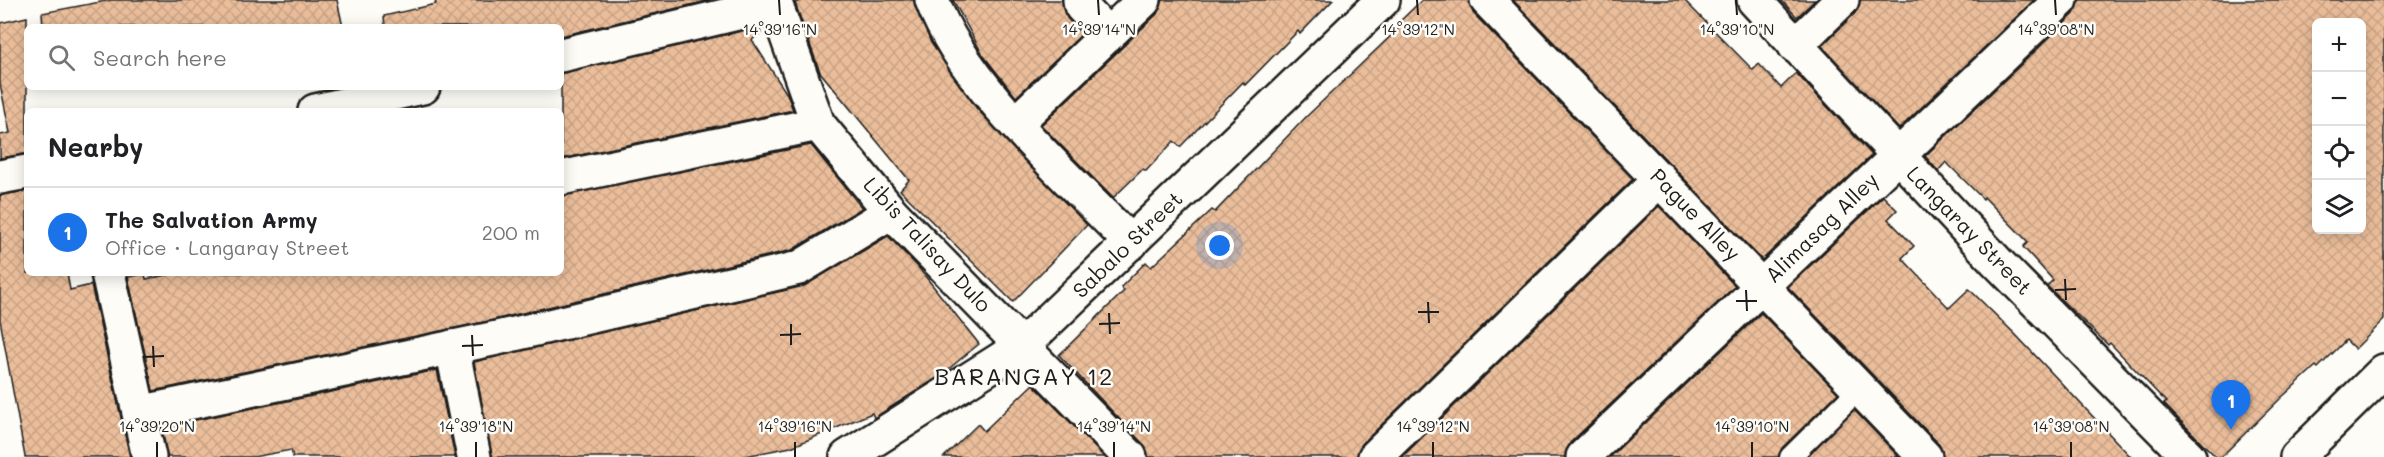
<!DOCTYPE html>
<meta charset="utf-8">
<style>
:root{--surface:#fff;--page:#f6f6f6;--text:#202124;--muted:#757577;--line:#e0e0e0;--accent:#1a73e8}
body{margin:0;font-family:Mali,sans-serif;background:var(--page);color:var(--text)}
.controls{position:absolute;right:18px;top:18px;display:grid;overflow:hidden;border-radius:9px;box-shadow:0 3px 15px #0003}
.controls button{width:54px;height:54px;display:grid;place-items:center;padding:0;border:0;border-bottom:2px solid var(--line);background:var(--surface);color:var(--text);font:30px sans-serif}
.you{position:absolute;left:1220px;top:246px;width:21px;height:21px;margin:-15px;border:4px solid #fff;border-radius:50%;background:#1a73e8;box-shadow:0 0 0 9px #1a73e833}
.badge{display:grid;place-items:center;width:39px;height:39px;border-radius:50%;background:var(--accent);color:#fff;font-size:20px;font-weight:700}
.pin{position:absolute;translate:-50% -50px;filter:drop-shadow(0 2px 3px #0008)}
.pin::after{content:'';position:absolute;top:32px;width:21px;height:18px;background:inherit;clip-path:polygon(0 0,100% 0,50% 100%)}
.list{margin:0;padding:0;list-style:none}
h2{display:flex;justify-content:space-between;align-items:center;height:78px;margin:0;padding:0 24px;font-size:26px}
h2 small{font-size:20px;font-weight:400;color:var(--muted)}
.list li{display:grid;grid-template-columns:39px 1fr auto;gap:18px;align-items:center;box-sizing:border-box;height:90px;padding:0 24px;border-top:2px solid var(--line)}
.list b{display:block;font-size:22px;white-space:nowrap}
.list p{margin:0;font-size:20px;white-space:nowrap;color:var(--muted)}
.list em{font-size:20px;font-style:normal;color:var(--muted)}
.icon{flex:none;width:33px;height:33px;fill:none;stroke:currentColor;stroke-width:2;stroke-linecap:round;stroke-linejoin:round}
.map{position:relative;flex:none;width:2384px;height:457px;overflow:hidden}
.search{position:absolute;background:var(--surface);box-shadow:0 3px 15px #0003;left:24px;top:24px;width:540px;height:66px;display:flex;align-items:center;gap:15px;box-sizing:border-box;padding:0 21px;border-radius:9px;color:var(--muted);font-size:22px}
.panel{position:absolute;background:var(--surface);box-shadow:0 3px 15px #0003;left:24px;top:108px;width:540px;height:168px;border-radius:9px}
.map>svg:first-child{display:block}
.building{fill:url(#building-cross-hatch);stroke:#1c1c1c;stroke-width:1.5;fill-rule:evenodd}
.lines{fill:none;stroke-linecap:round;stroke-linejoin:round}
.lane-casing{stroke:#1c1c1c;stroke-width:24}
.street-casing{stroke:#1c1c1c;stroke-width:38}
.secondary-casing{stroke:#1c1c1c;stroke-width:38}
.lane{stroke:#fdfcf7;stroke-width:20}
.street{stroke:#fdfcf7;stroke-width:33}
.secondary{stroke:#fdfcf7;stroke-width:33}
.ticks{fill:none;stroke:#1c1c1c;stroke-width:2}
.labels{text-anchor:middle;stroke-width:5;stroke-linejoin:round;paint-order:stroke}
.street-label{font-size:21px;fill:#1c1c1c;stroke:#fdfcf7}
.quarter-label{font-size:24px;letter-spacing:1.5px;fill:#1c1c1c;stroke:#fdfcf7}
.ticks-label{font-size:15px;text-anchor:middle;fill:#1c1c1c;stroke:#fdfcf7;stroke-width:5;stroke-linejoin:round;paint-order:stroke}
</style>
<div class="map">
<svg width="2384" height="457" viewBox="0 0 2384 457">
<defs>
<pattern id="building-cross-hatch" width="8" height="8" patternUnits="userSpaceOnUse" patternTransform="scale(1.5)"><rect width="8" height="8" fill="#ebbe9b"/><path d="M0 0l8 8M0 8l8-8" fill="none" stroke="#c9a385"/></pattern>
</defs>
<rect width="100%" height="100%" fill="#fdfcf7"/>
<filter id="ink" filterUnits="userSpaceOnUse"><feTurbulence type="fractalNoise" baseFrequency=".0167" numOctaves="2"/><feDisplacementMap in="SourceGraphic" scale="12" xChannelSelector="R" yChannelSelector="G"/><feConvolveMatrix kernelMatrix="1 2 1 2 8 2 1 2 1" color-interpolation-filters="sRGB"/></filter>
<g filter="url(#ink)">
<g class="building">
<path d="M 111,0 L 337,0 L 343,27 L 43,27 L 42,13 Z"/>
<path d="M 435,0 L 711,0 L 561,36 L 561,27 L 385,27 L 384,16 L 436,4 Z"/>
<path d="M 803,0 L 914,0 L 931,43 L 977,109 L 1087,225 L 1013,302 L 900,190 L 909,180 L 820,72 L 795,3 Z"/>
<path d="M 953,0 L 1062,0 L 1067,18 L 1082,34 L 1016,97 L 983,55 Z"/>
<path d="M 1163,0 L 1333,0 L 1300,34 L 1298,31 L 1245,85 L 1243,82 L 1180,147 L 1174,141 L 1146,171 L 1143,169 L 1113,198 L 1041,125 L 1157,14 Z"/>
<path d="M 1422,0 L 1469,0 L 1473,13 L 1633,179 L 1362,444 L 1357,457 L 1148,457 L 1143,444 L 1059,355 L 1124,291 L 1121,287 L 1146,262 L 1151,267 L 1212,210 L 1215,212 L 1306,117 L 1399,28 L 1396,25 Z"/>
<path d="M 1513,0 L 1684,0 L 1753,70 L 1759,64 L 1781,88 L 1796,73 L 1872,155 L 1762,260 Z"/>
<path d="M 1781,0 L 1815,0 L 1797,17 Z"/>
<path d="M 1860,0 L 2034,0 L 1899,129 L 1822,46 L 1855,13 Z"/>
<path d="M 2079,0 L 2384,0 L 2384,320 L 2355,349 L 2346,340 L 2318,368 L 2316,366 L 2282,397 L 2221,457 L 2216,457 L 2164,404 L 2166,402 L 2110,343 L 2108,345 L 2047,286 L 2053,280 L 2023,247 L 2028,242 L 1984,197 L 1983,199 L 1946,162 L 1938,171 L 1925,156 L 2074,14 ZM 2316,22 L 2361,22 L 2361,230 L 2316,230 Z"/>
<path d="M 27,17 L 27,154 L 0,158 L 0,135 L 10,133 L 0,84 L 0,23 Z"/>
<path d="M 759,27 L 761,33 L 752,40 L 787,94 L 793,110 L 561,159 L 561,73 Z"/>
<path d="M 811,145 L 862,208 L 792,250 L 493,320 L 153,391 L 128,277 L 145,274 L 146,279 L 177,273 L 561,273 L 561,196 Z"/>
<path d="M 27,191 L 27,273 L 67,273 L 70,290 L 91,285 L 130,457 L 25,457 L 0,320 L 0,195 Z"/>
<path d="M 1883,196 L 1897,210 L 1888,219 L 1914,246 L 1902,258 L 1949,308 L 1969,289 L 2015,334 L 2131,457 L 1943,457 L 1939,444 L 1788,287 Z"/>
<path d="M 1659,206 L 1735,286 L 1570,443 L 1565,457 L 1402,457 Z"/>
<path d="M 888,236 L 918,267 L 979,344 L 940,376 L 874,418 L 872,413 L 791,447 L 740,457 L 492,457 L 474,362 L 804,286 Z"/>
<path d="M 1761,313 L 1838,393 L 1782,448 L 1778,457 L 1610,457 Z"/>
<path d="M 437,370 L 455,457 L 293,457 L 291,450 L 253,457 L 167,457 L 162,427 Z"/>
<path d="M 1033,384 L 1104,457 L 944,457 L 978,424 L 984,431 Z"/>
<path d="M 1854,410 L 1899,457 L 1807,457 Z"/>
</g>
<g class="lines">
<defs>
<path id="lane" d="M 1790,457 L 1860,388"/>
<g id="street">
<path d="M 774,0 L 818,124 L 891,212 L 1130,457"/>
<path d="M 932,0 C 964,87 1067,176 1131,243"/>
<path d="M 1080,0 L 1081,6 L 1108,35"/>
<path d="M 1487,0 L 1925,457"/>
<path d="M 1795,46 L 1842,0"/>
<path d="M 561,55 L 775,4"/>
<path d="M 315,111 L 423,87"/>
<path d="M 1016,123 L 1144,0"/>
<path d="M 0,177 L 27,172"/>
<path d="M 561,178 L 818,124"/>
<path d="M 108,273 L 149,457"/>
<path d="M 452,347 L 474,457"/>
<path d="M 139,413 L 497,338 L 799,268 L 891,212"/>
<path d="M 1375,457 L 1660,179"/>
<path d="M 1583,457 L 2061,0"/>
</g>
<g id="secondary">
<path d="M 1754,0 L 1997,262 L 2189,457"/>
<path d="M 847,457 L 1022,346 L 1383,0"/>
<path d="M 2297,457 L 2384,371"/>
</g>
</defs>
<use href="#lane" class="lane-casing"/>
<use href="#street" class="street-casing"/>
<use href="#secondary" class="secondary-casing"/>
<use href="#lane" class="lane"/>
<use href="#street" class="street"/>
<use href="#secondary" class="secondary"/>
</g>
</g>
<path class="ticks" d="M 779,0 L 780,15M 1098,0 L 1099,15M 1417,0 L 1418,15M 1736,0 L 1737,15M 2055,0 L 2056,15M 2065,279 L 2066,300M 1746,290 L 1747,311M 2055,290 L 2076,289M 1736,301 L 1757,301M 1428,302 L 1429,323M 1418,312 L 1439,312M 1109,313 L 1110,334M 791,324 L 791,345M 1099,324 L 1120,323M 472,335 L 473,356M 780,335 L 801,334M 153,346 L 154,367M 462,346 L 483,345M 143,357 L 164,356M 157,442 L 157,457M 476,442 L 476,457M 795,442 L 795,457M 1114,442 L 1114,457M 1433,442 L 1433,457M 1752,442 L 1752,457M 2071,442 L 2071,457"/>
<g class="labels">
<g class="street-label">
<text transform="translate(1695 215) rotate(46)" y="7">Pague Alley</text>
<text transform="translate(1822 228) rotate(-44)" y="7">Alimasag Alley</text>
<text transform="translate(1969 231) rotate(46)" y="7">Langaray Street</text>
<text transform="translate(927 245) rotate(47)" y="7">Libis Talisay Dulo</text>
<text transform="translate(1128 245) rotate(-44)" y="7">Sabalo Street</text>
</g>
<g class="quarter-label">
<text x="1024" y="385">BARANGAY 12</text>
</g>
</g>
<g class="ticks-label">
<text x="780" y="35">14°39'16"N</text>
<text x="1099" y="35">14°39'14"N</text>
<text x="1418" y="35">14°39'12"N</text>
<text x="1737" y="35">14°39'10"N</text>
<text x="2056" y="35">14°39'08"N</text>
<text x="157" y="432">14°39'20"N</text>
<text x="476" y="432">14°39'18"N</text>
<text x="795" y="432">14°39'16"N</text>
<text x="1114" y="432">14°39'14"N</text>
<text x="1433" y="432">14°39'12"N</text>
<text x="1752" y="432">14°39'10"N</text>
<text x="2071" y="432">14°39'08"N</text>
</g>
</svg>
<div class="controls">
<button>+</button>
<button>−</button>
<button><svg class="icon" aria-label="locate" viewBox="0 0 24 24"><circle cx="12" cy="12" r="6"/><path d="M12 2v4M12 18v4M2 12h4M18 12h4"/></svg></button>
<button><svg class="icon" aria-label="layers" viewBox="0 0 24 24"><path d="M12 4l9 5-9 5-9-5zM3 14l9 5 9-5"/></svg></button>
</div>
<div class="you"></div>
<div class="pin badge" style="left:2231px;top:430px">1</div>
<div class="search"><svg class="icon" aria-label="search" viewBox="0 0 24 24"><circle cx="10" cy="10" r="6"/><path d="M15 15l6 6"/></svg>Search here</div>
<section class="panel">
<h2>Nearby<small></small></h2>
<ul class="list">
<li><span class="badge">1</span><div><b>The Salvation Army</b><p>Office · Langaray Street</p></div><em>200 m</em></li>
</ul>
</section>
</div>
